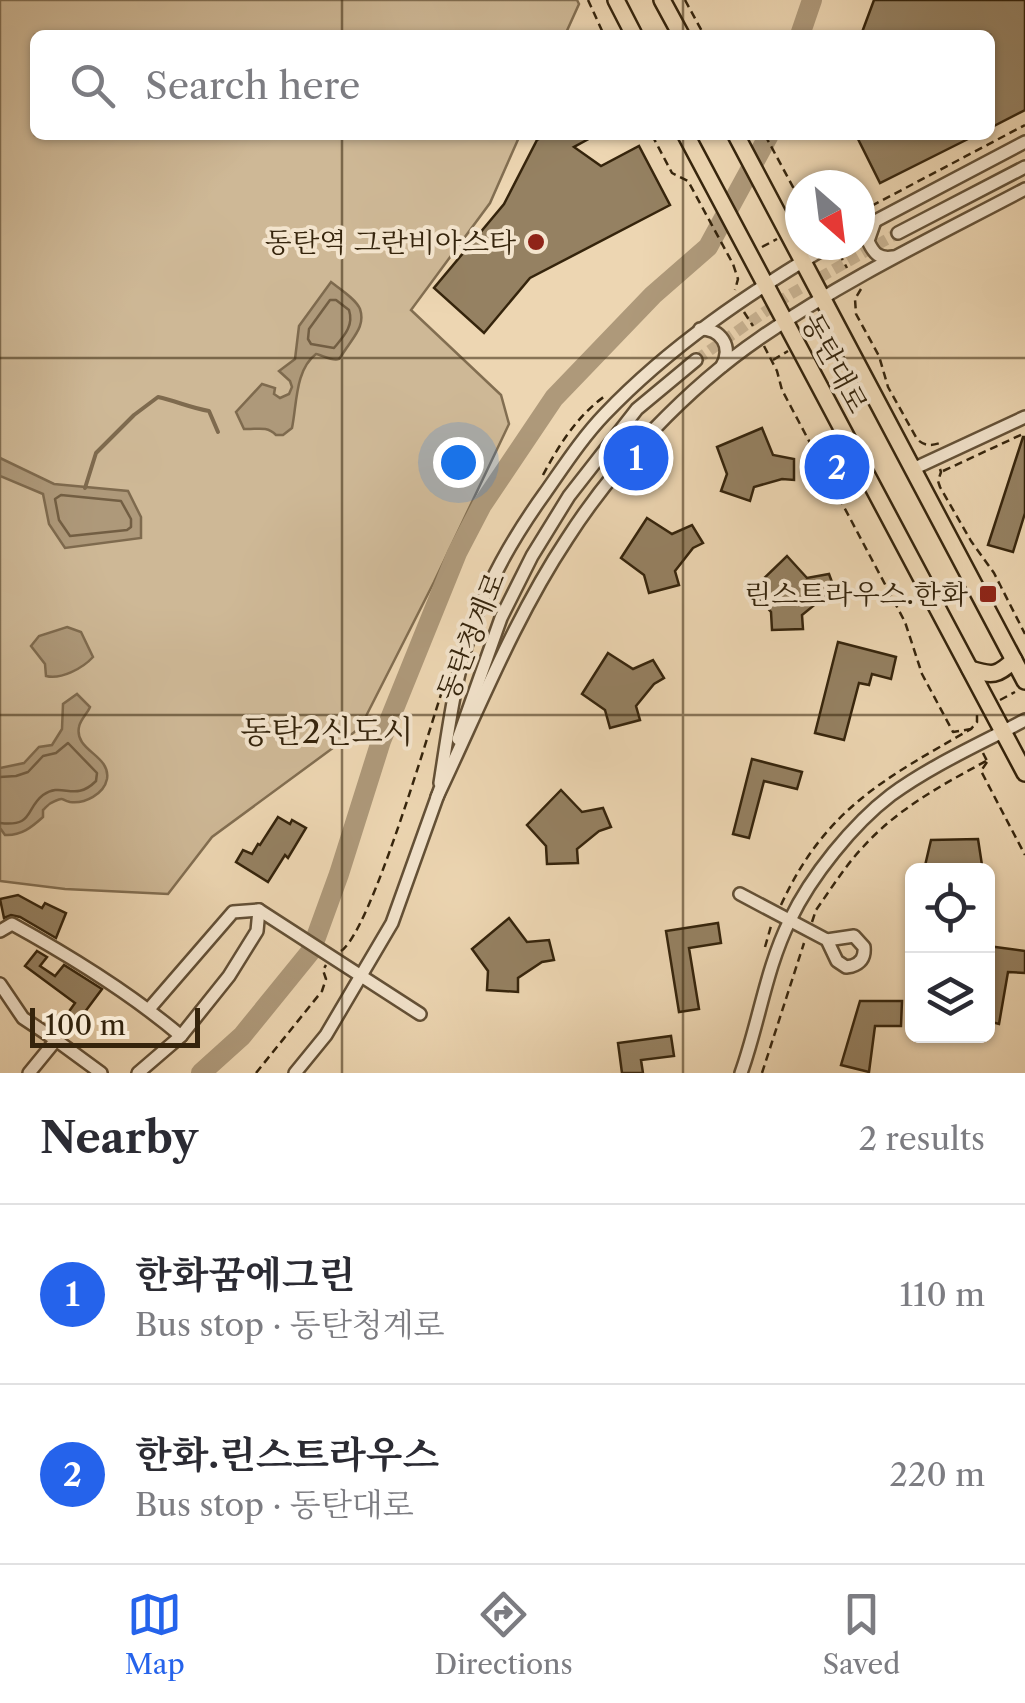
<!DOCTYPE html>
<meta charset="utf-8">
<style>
:root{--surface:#fff;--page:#f2f2f3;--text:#2b2b33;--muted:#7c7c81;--line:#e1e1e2;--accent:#2563eb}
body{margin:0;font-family:"Libre Caslon Text","Noto Serif KR",serif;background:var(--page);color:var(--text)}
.controls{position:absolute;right:30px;bottom:30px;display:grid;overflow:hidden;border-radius:15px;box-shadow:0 2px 8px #0004}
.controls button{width:90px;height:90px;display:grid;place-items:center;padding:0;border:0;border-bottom:2px solid var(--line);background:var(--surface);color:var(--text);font:50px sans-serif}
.compass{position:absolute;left:785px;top:170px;width:90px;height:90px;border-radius:50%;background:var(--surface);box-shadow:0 2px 8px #0004;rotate:152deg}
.scale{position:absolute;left:30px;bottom:25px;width:170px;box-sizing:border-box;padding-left:10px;border:5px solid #35240c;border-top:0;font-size:28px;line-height:35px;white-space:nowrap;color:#35240c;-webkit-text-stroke:8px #f3e4cd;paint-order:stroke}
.you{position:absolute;left:458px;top:462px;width:35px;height:35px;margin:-25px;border:8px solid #fff;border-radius:50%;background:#1a73e8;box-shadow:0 0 0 15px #1a73e833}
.badge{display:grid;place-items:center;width:65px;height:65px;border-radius:50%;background:var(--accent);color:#fff;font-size:32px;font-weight:700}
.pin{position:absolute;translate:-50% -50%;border:5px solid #fff;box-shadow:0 2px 10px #0006}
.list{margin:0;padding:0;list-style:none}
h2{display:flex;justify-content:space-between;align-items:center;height:130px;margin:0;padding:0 40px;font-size:42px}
h2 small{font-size:32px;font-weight:400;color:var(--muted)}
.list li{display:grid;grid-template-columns:65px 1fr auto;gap:30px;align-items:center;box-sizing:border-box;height:180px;padding:0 40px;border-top:2px solid var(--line)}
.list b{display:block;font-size:38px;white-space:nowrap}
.list p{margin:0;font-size:32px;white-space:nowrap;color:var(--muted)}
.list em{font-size:32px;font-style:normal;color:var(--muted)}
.icon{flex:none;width:55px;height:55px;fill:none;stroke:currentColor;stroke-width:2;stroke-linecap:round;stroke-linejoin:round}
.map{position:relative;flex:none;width:1025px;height:1073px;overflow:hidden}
.search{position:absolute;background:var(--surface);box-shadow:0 2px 8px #0004;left:30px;right:30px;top:30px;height:110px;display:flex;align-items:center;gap:25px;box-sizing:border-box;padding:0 35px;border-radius:15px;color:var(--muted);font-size:38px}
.sheet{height:490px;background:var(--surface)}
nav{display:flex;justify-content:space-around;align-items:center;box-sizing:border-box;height:140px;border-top:2px solid var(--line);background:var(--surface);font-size:28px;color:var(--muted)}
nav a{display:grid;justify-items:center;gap:5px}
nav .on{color:var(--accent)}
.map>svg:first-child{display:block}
.green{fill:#ceb896;stroke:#826e51;stroke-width:2.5}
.water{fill:#ae997a;stroke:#7e6a4e;stroke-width:2.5}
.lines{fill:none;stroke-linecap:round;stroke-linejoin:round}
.shore{stroke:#725e43;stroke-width:2.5}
.stream{stroke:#7e6a4e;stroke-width:4}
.river{stroke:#ae997a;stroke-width:20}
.building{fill:#958162;stroke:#35240c;stroke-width:2.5}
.minor-tunnel{stroke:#c8b291;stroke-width:11;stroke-dasharray:11 5.5;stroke-linecap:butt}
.minor-casing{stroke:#635036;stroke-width:16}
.major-casing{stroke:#35240c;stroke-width:20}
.path{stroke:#35240c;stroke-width:2.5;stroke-dasharray:8 5;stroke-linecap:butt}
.minor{stroke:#f3e4cd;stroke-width:11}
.major{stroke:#edd6b2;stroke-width:15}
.grid{fill:none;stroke:#35240c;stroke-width:2.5;stroke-opacity:0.55}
.poi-dot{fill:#8f2418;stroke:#f3e4cd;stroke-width:4}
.labels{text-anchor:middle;stroke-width:8;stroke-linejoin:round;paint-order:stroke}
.poi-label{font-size:28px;fill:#35240c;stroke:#f3e4cd;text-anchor:end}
.street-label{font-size:28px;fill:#35240c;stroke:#f3e4cd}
.quarter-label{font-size:32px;fill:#35240c;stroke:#f3e4cd}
</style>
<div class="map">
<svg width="1025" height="1073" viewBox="0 0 1025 1073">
<rect width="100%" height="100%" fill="#edd6b2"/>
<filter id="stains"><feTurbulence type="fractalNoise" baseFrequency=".002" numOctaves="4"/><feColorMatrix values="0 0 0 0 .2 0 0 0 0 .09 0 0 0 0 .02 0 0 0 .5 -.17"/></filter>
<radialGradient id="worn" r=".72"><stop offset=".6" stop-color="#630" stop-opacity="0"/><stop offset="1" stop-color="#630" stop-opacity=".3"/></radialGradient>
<path class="green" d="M 0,0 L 577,0 L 579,4 L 565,35 L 35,35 L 35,135 L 520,135 L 490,203 L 411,310 L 501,395 L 509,424 L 434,582 L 360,728 L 212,837 L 168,894 L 65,889 L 0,881 Z"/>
<g class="water">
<path d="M 331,282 C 340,289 356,299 360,309 C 365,324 356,334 348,346 C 347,347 340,358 339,359 C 333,362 322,355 316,354 C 295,370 297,404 292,428 L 283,435 L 276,435 C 266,425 256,430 244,429 L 236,412 L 262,384 L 275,388 L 274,394 L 280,398 L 289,394 L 292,387 L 290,381 L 279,371 L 295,359 L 299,326 Z"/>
<path d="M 0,458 L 54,484 L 128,491 L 141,517 L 141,538 L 65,548 L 49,524 L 43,494 L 0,476 Z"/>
<path d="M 67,627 L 81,632 L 93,657 C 83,668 61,680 46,676 L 45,664 L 31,646 L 39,636 Z"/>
<path d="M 77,694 L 90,707 C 87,714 80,720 79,727 C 74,751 111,755 107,779 C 104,794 85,804 70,802 C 61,800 65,797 55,801 C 49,803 48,805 43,810 L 43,817 C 32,827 21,836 5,835 L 0,828 L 0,768 L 24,763 L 39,747 L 52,745 L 62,729 L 63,704 Z"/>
</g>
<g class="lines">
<g class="shore">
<path d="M 330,300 L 336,300 L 349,310 C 354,326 344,336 334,348 L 311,344 L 308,339 L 309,329 Z"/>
<path d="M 61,495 L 121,501 L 131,519 L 131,527 L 127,530 L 70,536 L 59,520 L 55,499 Z"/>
<path d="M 0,777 L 16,776 L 28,772 L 43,756 L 56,753 L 68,743 L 97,773 L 96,781 C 74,803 63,781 43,795 C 25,809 34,827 0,823"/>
</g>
<path class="stream" d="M 85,488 L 96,453 L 134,415 L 158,397 C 176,401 191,408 209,411 L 218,432"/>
<g class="river">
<path d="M 800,35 L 812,0"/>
<path d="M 201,1073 L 242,1036 L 311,951 L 339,874 L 381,741 L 457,553 L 482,505 L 554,398 L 653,295 L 708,247 L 769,135"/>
</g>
</g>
<g class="building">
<path d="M 874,0 L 1025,0 L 1025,110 L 990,128 L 990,35 L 861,35 Z"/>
<path d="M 547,135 L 596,135 L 574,147 L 601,166 L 639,146 L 670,205 L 530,278 L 484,333 L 434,288 L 504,204 L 537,140 Z"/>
<path d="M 856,135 L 976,135 L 880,183 Z"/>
<path d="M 762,428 L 773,455 L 794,459 L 794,480 L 782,479 L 754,487 L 750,501 L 721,491 L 727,474 L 717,447 Z"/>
<path d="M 1023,437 L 1025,437 L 1025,513 L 1013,552 L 988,545 Z"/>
<path d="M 647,518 L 672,534 L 692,525 L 703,543 L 693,548 L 675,571 L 679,585 L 649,593 L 644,575 L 621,558 Z"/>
<path d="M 787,556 L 807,578 L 829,574 L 836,593 L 824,597 L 802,615 L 803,629 L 772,630 L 771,612 L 752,590 Z"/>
<path d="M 838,642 L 896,657 L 891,679 L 872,674 L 869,685 L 859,683 L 844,740 L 815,733 Z"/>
<path d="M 608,653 L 633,669 L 653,660 L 664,678 L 654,684 L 636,706 L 640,720 L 610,728 L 605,710 L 582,694 Z"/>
<path d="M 752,759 L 802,772 L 797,789 L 764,781 L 749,838 L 733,834 Z"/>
<path d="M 561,790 L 582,812 L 603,808 L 611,827 L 599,831 L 577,849 L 578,863 L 547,864 L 546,846 L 527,825 Z"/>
<path d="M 278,817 L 290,824 L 292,820 L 306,828 L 288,858 L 285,855 L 268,882 L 236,862 L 243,850 L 252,854 L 258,844 L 260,845 Z"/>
<path d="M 978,839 L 982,865 L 951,866 L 950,870 L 924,870 L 931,840 Z"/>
<path d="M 18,895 L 42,908 L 45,903 L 66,913 L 56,938 L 20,917 L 11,915 L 4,918 L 0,899 Z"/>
<path d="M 509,918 L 527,942 L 549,940 L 554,960 L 542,962 L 518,978 L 518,992 L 487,990 L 488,971 L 472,949 Z"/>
<path d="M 718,923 L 721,943 L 689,948 L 699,1009 L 679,1012 L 666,931 Z"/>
<path d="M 988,946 L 1025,951 L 1025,973 L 1008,972 L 999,1024 L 988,1021 Z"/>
<path d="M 37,951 L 47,957 L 40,966 L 55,976 L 64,965 L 102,989 L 67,1036 L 48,1023 L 54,1014 L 63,1020 L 75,1003 L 25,966 Z"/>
<path d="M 860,1001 L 902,1001 L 901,1026 L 875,1026 L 869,1072 L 841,1065 Z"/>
<path d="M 671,1036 L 674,1056 L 641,1060 L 643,1073 L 622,1073 L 618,1043 Z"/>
</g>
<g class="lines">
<path class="minor-tunnel" d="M 696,360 L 789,295 L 898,233"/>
<defs>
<g id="minor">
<path d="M 875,221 L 868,241 C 874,254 879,259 893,257"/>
<path d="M 860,229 L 1025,142"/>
<path d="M 898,233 L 1025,167"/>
<path d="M 700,329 C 721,329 733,346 722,366"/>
<path d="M 913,469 L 1025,417"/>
<path d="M 458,739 L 501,618 L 532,556 L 569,496 L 637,409 L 696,360"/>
<path d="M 440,783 C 448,733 454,682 470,634 C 487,582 514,536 545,493 C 564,466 582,438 605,414 C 670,346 749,293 830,245"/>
<path d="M 437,797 C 478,711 514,619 567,539 C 615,464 687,388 760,338 C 844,280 936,236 1025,189"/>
<path d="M 740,894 L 827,940 L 837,961 L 846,967 L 852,966 C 861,963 865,957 864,947 L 854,936 L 827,940"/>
<path d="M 0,931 L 12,924 C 72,957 129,992 181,1036"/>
<path d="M 0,984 L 23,1018 L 56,1040"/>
<path d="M 149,1009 L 233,912 L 259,910 L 420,1014"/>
<path d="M 29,1073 L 56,1040 L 101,1073"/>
<path d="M 138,1073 L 181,1036 L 229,976 L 257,931 L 259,910"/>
<path d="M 295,1073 L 326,1035 L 392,923 L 440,789"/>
<path d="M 741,1073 C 759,1023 766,968 790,920 C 811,876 853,824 891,795 C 932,765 980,744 1025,720"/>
</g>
<g id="major">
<path d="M 616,0 L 634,35"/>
<path d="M 662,0 L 681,35"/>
<path d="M 686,135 L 1025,773"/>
<path d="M 736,135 L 1025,681"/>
<path d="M 970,669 C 993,676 997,676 1014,660"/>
</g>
</defs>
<use href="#minor" class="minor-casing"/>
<use href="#major" class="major-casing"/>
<g class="path">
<path d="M 588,0 L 604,35"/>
<path d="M 685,0 L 704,35"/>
<path d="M 652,135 L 672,173 L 688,181 L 733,264 L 738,279 L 735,290"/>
<path d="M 765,135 L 800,200"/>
<path d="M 860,212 L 1025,125"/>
<path d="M 762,247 L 777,239"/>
<path d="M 839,253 L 847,268"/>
<path d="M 861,289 L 855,299 L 856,314 L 879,356 L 888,387 L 917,439 C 924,446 931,446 940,443"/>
<path d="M 744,312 L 753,326"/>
<path d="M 808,340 L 823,332"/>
<path d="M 764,346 L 777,371 L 782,390 L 905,622 L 922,674 L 953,732 L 971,729 L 972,733"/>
<path d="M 773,360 L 788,351"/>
<path d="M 940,469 L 941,472 L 938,481 L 940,487 L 971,541 L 994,573 L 1025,634"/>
<path d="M 943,471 L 1025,433"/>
<path d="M 543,475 C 559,445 577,416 605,396"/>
<path d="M 1000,700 L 1015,692"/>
<path d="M 983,753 L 987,761"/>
<path d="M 987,762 L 981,771 L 1025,855"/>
<path d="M 781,905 C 825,809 884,779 971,729 L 977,722 L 977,715"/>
<path d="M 812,922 L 816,910 C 831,889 845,866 863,847 C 897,809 942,785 986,761"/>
<path d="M 765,947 L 771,926"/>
<path d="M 341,951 C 371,931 429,730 444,685"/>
<path d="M 256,1073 L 322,991 L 326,979 L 323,970 L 326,965"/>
<path d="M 762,1073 L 804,943"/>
</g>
<use href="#minor" class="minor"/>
<use href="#major" class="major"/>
</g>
<path class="grid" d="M 342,0 L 342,35M 683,0 L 683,35M 342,135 L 342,1073M 683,135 L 683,1073M 0,358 L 1025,358M 0,715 L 1025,715"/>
<g class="poi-dot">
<circle cx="536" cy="242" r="10"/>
<rect x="978" y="584" width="20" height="20" rx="5"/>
</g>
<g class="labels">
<g class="poi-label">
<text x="516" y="252">동탄역 그란비아스타</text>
<text x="968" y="604">린스트라우스.한화</text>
</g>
<g class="street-label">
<text transform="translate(835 363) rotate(62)" y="10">동탄대로</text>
<text transform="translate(471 636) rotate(-68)" y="10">동탄청계로</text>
</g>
<g class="quarter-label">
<text x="327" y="743">동탄2신도시</text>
</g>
</g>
<rect width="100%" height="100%" filter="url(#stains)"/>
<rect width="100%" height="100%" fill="url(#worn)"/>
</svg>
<div class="controls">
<button><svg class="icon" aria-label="locate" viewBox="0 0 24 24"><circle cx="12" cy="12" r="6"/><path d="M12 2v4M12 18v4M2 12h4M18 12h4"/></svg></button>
<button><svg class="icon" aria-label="layers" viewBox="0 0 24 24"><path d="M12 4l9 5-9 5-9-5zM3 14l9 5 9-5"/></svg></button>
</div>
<svg class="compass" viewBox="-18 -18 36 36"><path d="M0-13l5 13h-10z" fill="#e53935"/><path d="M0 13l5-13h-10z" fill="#7c7c81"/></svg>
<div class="scale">100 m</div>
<div class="you"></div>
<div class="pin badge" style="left:636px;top:458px">1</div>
<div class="pin badge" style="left:837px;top:467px">2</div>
<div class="search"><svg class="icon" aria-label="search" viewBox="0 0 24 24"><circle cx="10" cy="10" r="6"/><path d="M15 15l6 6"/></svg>Search here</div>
</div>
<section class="sheet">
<h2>Nearby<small>2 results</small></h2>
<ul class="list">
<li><span class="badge">1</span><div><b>한화꿈에그린</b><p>Bus stop · 동탄청계로</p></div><em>110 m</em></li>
<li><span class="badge">2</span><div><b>한화.린스트라우스</b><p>Bus stop · 동탄대로</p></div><em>220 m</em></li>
</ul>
</section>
<nav>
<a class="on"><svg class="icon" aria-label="map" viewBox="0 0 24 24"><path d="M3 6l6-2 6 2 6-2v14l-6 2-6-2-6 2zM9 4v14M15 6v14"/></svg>Map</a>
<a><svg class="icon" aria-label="directions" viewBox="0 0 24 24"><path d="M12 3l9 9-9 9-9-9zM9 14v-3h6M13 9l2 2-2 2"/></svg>Directions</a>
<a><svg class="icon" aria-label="saved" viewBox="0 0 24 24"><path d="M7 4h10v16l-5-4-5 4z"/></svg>Saved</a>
</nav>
